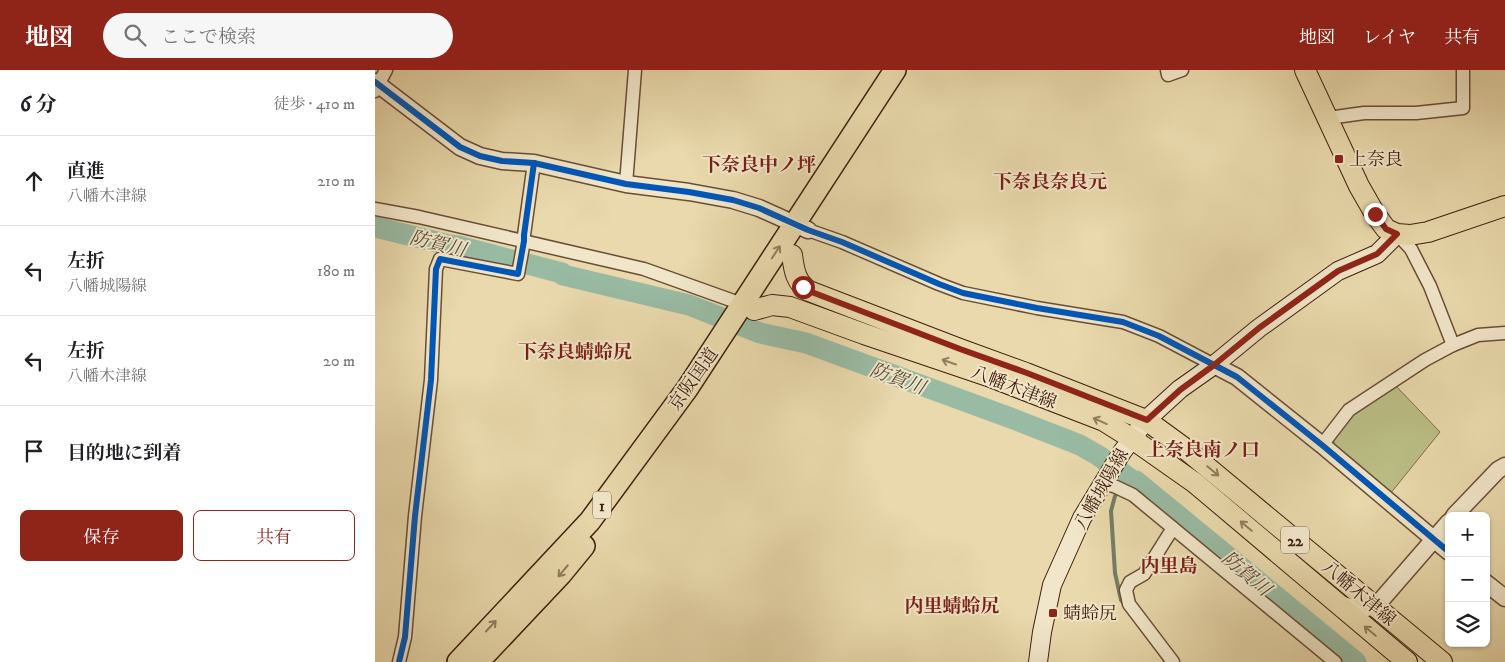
<!DOCTYPE html>
<html lang="ja">
<meta charset="utf-8">
<style>
:root{--surface:#fff;--page:#f6f6f6;--text:#202124;--muted:#757577;--line:#e0e0e0;--accent:#8f2418}
body{margin:0;font-family:"IM FELL DW Pica","Noto Serif JP",serif;background:var(--page);color:var(--text)}
.controls{position:absolute;right:15px;bottom:15px;display:grid;overflow:hidden;border-radius:8px;box-shadow:0 1px 4px #0004}
.controls button{width:45px;height:45px;display:grid;place-items:center;padding:0;border:0;border-bottom:1px solid var(--line);background:var(--surface);color:var(--text);font:25px sans-serif}
.stop{position:absolute;width:15px;height:15px;margin:-11px;border:4px solid #8f2418;border-radius:50%;background:#fff}
.stop.end{background:#8f2418;border-color:#fff;box-shadow:0 1px 5px #0008}
.list{margin:0;padding:0;list-style:none}
h2{display:flex;justify-content:space-between;align-items:center;height:65px;margin:0;padding:0 20px;font-size:21px}
h2 small{font-size:16px;font-weight:400;color:var(--muted)}
.list li{display:grid;grid-template-columns:32px 1fr auto;gap:15px;align-items:center;box-sizing:border-box;height:90px;padding:0 20px;border-top:1px solid var(--line)}
.list b{display:block;font-size:19px;white-space:nowrap}
.list p{margin:0;font-size:16px;white-space:nowrap;color:var(--muted)}
.list em{font-size:16px;font-style:normal;color:var(--muted)}
.actions{display:flex;gap:10px;padding:15px 20px}
.actions a{flex:1;padding:11px 0;border:1px solid var(--accent);border-radius:8px;text-align:center;font-size:18px;color:var(--accent)}
.actions .main{background:var(--accent);color:#fff}
.icon{flex:none;width:28px;height:28px;fill:none;stroke:currentColor;stroke-width:2;stroke-linecap:round;stroke-linejoin:round}
.map{position:relative;flex:none;width:1130px;height:592px;overflow:hidden}
header{display:flex;align-items:center;gap:30px;box-sizing:border-box;height:70px;padding:0 25px;background:var(--accent);color:#fff}
header strong{font-size:24px}
nav{display:flex;gap:28px;margin-inline-start:auto;font-size:18px}
.search{width:350px;height:45px;background:var(--page);display:flex;align-items:center;gap:12px;box-sizing:border-box;padding:0 18px;border-radius:28px;color:var(--muted);font-size:19px}
main{display:flex}
aside{flex:1;background:var(--surface)}
.map>svg:first-child{display:block}
.green{fill:#bbbe86;stroke:#7e6e4a}
.lines{fill:none;stroke-linecap:round;stroke-linejoin:round}
.stream{stroke:#757d68;stroke-width:4}
.river{stroke:#99bba4;stroke-width:21}
.minor-casing{stroke:#6a4e36;stroke-width:15}
.tertiary-casing{stroke:#6a4e36;stroke-width:19}
.secondary-casing{stroke:#401f0f;stroke-width:20}
.primary-casing{stroke:#401f0f;stroke-width:22}
.trunk-casing{stroke:#401f0f;stroke-width:24}
.minor{stroke:#f1e6c9;stroke-width:12}
.tertiary{stroke:#f1e6c9;stroke-width:16}
.secondary{stroke:#f1e6c9;stroke-width:18}
.primary{stroke:#e9d9ac;stroke-width:20}
.trunk{stroke:#e9d9ac;stroke-width:21}
.cycleway-casing{stroke:#f1e6c9;stroke-width:9}
.cycleway{stroke:#0057b8;stroke-width:6}
.oneway{stroke:#947c5e}
.route{stroke:#8f2418;stroke-width:6}
.poi-dot{fill:#8f2418;stroke:#f1e6c9;stroke-width:2}
.labels{text-anchor:middle;stroke-width:4;stroke-linejoin:round;paint-order:stroke}
.shield{fill:#f1e6c9;stroke:#755b47;stroke-width:1}
.shield-label{font-size:16px;font-weight:bold;fill:#401f0f}
.poi-label{font-size:18px;fill:#401f0f;stroke:#f1e6c9;text-anchor:start}
.street-label{font-size:18px;fill:#401f0f;stroke:#f1e6c9}
.neighbourhood-label{font-size:19px;font-weight:bold;fill:#7a1f14;stroke:#f1e6c9}
.water-label{font-size:19px;font-style:italic;fill:#5b4e3c;stroke:#f1e6c9}
</style>
<header>
<strong>地図</strong>
<div class="search"><svg class="icon" aria-label="search" viewBox="0 0 24 24"><circle cx="10" cy="10" r="6"/><path d="M15 15l6 6"/></svg>ここで検索</div>
<nav><a>地図</a><a>レイヤ</a><a>共有</a></nav>
</header>
<main>
<aside>
<h2>6 分<small>徒歩 · 410 m</small></h2>
<ul class="list">
<li><svg class="icon" aria-label="ahead" viewBox="0 0 24 24"><path d="M12 20V5M6 11l6-6 6 6"/></svg><div><b>直進</b><p>八幡木津線</p></div><em>210 m</em></li>
<li><svg class="icon" aria-label="left" viewBox="0 0 24 24"><path d="M17 20v-9H6M10 6l-5 5 5 5"/></svg><div><b>左折</b><p>八幡城陽線</p></div><em>180 m</em></li>
<li><svg class="icon" aria-label="left" viewBox="0 0 24 24"><path d="M17 20v-9H6M10 6l-5 5 5 5"/></svg><div><b>左折</b><p>八幡木津線</p></div><em>20 m</em></li>
<li><svg class="icon" aria-label="arrive" viewBox="0 0 24 24"><path d="M6 21V4h12l-3 4 3 4H6"/></svg><div><b>目的地に到着</b></div></li>
</ul>
<div class="actions"><a class="main">保存</a><a>共有</a></div>
</aside>
<div class="map">
<svg width="1130" height="592" viewBox="0 0 1130 592">
<rect width="100%" height="100%" fill="#e9d9ac"/>
<filter id="stains"><feTurbulence type="fractalNoise" baseFrequency=".004" numOctaves="4"/><feColorMatrix values="0 0 0 0 .2 0 0 0 0 .09 0 0 0 0 .02 0 0 0 .5 -.17"/></filter>
<radialGradient id="worn" r=".72"><stop offset=".6" stop-color="#630" stop-opacity="0"/><stop offset="1" stop-color="#630" stop-opacity=".3"/></radialGradient>
<path class="green" d="M 1020,315 L 1065,362 L 1015,424 L 959,375 L 959,367 L 977,341 Z"/>
<g class="lines">
<path class="stream" d="M 750,535 L 746,530 L 740,503 L 736,441 L 740,426 L 753,406"/>
<path class="river" d="M 0,157 L 74,175 L 83,176 L 187,203 L 188,205 L 314,235 L 385,263 L 431,273 L 641,350 L 705,375 L 724,386 L 758,411 L 761,411 L 981,592"/>
<defs>
<g id="minor">
<path d="M 792,0 L 793,5 L 807,0"/>
<path d="M 0,21 L 11,0"/>
<path d="M 953,48 L 989,43 L 1041,43 L 1088,38 L 1088,0"/>
<path d="M 251,114 L 260,0"/>
<path d="M 0,139 L 44,147 L 269,199 L 367,234"/>
<path d="M 433,160 L 467,172 L 564,214 L 588,223 L 662,238 L 748,252 L 784,266 L 839,295"/>
<path d="M 1022,164 L 1036,179 L 1055,216 L 1078,275"/>
<path d="M 947,375 L 974,340 L 1050,290 L 1078,275 L 1103,265 L 1130,263"/>
<path d="M 727,414 L 739,416 L 758,425 L 960,592"/>
<path d="M 798,458 L 769,504 L 755,512 L 751,520 L 754,534 L 798,592"/>
<path d="M 24,592 L 30,567 L 40,446 L 56,310 L 61,199 L 65,189 L 143,204 L 149,171 L 149,165 L 159,93"/>
</g>
<g id="tertiary">
<path d="M 0,12 L 85,77 L 105,86 L 127,91 L 159,93 L 251,114 L 314,122 L 358,130 L 384,138 L 433,160"/>
<path d="M 839,295 L 862,307 L 947,375 L 1074,482"/>
<path d="M 1079,446 L 1123,400 L 1130,396"/>
<path d="M 1111,513 L 1130,528"/>
<path d="M 966,534 L 983,540 L 1001,536 L 1074,452"/>
</g>
<path id="secondary" d="M 663,592 L 667,562 L 677,515 L 707,448 L 747,382 L 771,350 L 805,319 L 839,295 L 884,258 L 963,201 L 1002,184 L 1022,164"/>
<g id="primary">
<path d="M 930,0 L 984,116 L 1000,144 L 1011,159 L 1022,164 L 1035,165 L 1053,162 L 1130,136"/>
<path d="M 417,185 C 419,199 420,212 434,221 L 585,279 L 651,303 L 771,350 L 808,377 L 1067,592"/>
<path d="M 379,240 L 397,235 L 415,237 L 489,264 L 613,306 L 729,351 L 756,368 L 820,413 L 1032,592"/>
</g>
<g id="trunk">
<path d="M 83,592 L 215,451 L 312,319 L 520,0"/>
<path d="M 103,592 L 186,504 L 209,476"/>
</g>
</defs>
<use href="#minor" class="minor-casing"/>
<use href="#tertiary" class="tertiary-casing"/>
<use href="#secondary" class="secondary-casing"/>
<use href="#primary" class="primary-casing"/>
<use href="#trunk" class="trunk-casing"/>
<use href="#minor" class="minor"/>
<use href="#tertiary" class="tertiary"/>
<use href="#secondary" class="secondary"/>
<use href="#primary" class="primary"/>
<use href="#trunk" class="trunk"/>
<defs>
<g id="cycleway">
<path d="M 0,12 L 85,77 L 105,86 L 127,91 L 159,93 L 251,114 L 314,122 L 358,130 L 384,138 L 433,160 L 467,172 L 564,214 L 588,223 L 662,238 L 748,252 L 784,266 L 862,307 L 947,375 L 1074,482"/>
<path d="M 24,592 L 30,567 L 40,446 L 56,310 L 61,199 L 65,189 L 143,204 L 149,171 L 149,165 L 159,93"/>
</g>
</defs>
<use href="#cycleway" class="cycleway-casing"/>
<use href="#cycleway" class="cycleway"/>
</g>
<defs><path id="oneway-shaft" d="M-6 0H5M1.5-3L5.5 0L1.5 3" fill="none" stroke-width="1.6" stroke-linecap="round" stroke-linejoin="round" transform="scale(1.25)"/></defs>
<g class="oneway">
<use href="#oneway-shaft" transform="translate(401 182) rotate(-57)"/>
<use href="#oneway-shaft" transform="translate(574 292) rotate(-161)"/>
<use href="#oneway-shaft" transform="translate(725 351) rotate(-156)"/>
<use href="#oneway-shaft" transform="translate(838 401) rotate(40)"/>
<use href="#oneway-shaft" transform="translate(871 456) rotate(-140)"/>
<use href="#oneway-shaft" transform="translate(188 501) rotate(130)"/>
<use href="#oneway-shaft" transform="translate(116 556) rotate(-47)"/>
<use href="#oneway-shaft" transform="translate(995 561) rotate(-140)"/>
</g>
<g class="lines">
<path class="route" d="M 428,217 L 434,221 L 585,279 L 652,303 L 772,350 L 805,320 L 839,295 L 884,258 L 963,201 L 1002,184 L 1022,164 L 1011,159 L 1000,144"/>
</g>
<g class="poi-dot">
<rect x="959" y="84" width="10" height="10" rx="2.5"/>
<rect x="673" y="538" width="10" height="10" rx="2.5"/>
</g>
<g class="labels">
<g class="shield">
<rect x="218" y="421.5" width="18" height="27" rx="4"/>
<rect x="906" y="456.5" width="28" height="27" rx="4"/>
</g>
<g class="shield-label">
<text x="227" y="441">1</text>
<text x="920" y="476">22</text>
</g>
<g class="poi-label">
<text x="974" y="95">上奈良</text>
<text x="688" y="549">蜻蛉尻</text>
</g>
<g class="street-label">
<text transform="translate(318 309) rotate(-55)" y="6">京阪国道</text>
<text transform="translate(639 317) rotate(21)" y="6">八幡木津線</text>
<text transform="translate(726 419) rotate(-60)" y="6">八幡城陽線</text>
<text transform="translate(984 523) rotate(40)" y="6">八幡木津線</text>
</g>
<g class="neighbourhood-label">
<text x="384" y="101">下奈良中ノ坪</text>
<text x="675" y="118">下奈良奈良元</text>
<text x="200" y="288">下奈良蜻蛉尻</text>
<text x="828" y="386">上奈良南ノ口</text>
<text x="794" y="502">内里島</text>
<text x="577" y="542">内里蜻蛉尻</text>
</g>
<g class="water-label">
<text transform="translate(63 173) rotate(14)" y="7">防賀川</text>
<text transform="translate(523 308) rotate(20)" y="7">防賀川</text>
<text transform="translate(872 503) rotate(40)" y="7">防賀川</text>
</g>
</g>
<rect width="100%" height="100%" filter="url(#stains)"/>
<rect width="100%" height="100%" fill="url(#worn)"/>
</svg>
<div class="controls">
<button>+</button>
<button>−</button>
<button><svg class="icon" aria-label="layers" viewBox="0 0 24 24"><path d="M12 4l9 5-9 5-9-5zM3 14l9 5 9-5"/></svg></button>
</div>
<div class="stop" style="left:428px;top:217px"></div>
<div class="stop end" style="left:1000px;top:144px"></div>
</div>
</main>
